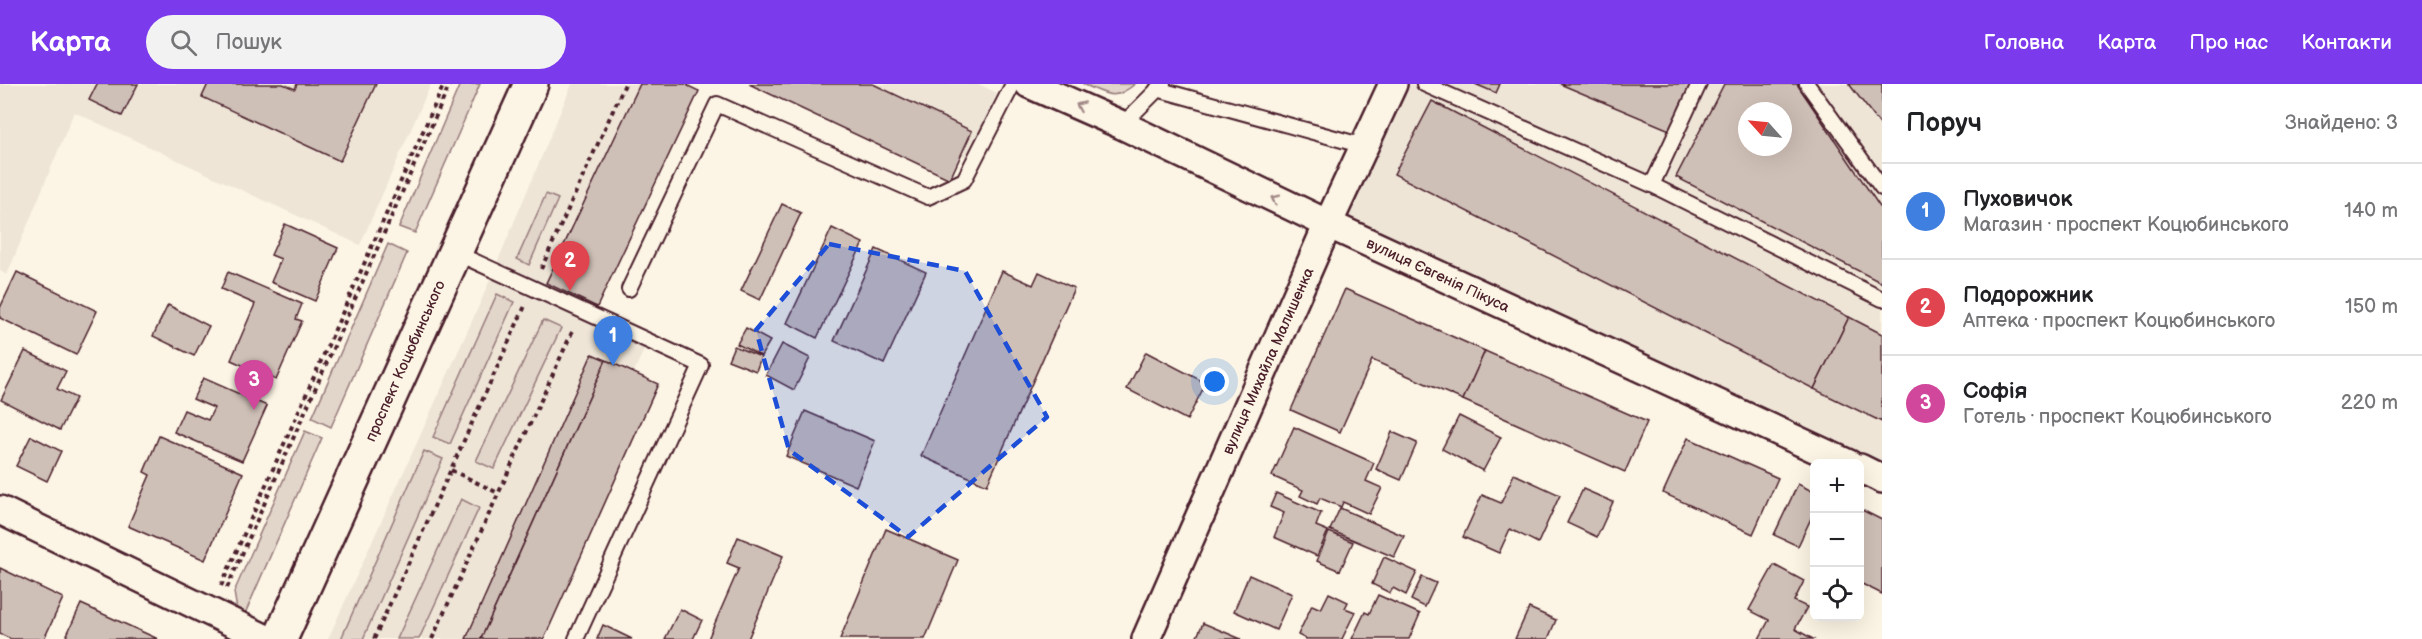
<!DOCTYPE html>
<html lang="uk">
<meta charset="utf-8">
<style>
:root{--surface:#fff;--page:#f2f2f2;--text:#202124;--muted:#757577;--line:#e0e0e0;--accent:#7c3aed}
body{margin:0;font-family:"Balsamiq Sans",sans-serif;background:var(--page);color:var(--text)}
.controls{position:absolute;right:18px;bottom:18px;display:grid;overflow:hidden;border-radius:9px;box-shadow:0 6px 24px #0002}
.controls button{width:54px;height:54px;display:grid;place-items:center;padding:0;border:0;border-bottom:2px solid var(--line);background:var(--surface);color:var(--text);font:30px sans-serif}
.compass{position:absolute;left:1738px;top:18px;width:54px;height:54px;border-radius:50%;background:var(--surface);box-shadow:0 6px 24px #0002;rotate:297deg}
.you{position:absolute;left:1215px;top:298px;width:21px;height:21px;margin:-15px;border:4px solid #fff;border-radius:50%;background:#1a73e8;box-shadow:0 0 0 9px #1a73e833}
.badge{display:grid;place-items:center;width:39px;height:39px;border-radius:50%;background:var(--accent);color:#fff;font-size:20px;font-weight:700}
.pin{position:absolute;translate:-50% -50px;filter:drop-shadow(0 2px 3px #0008)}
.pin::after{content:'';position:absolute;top:32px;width:21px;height:18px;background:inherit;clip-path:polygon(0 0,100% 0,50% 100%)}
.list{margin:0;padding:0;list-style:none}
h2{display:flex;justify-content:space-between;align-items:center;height:78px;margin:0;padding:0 24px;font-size:26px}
h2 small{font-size:20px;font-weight:400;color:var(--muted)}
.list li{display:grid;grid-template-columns:39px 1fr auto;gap:18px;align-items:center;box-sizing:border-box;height:96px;padding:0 24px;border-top:2px solid var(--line)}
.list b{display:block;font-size:22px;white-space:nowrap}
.list p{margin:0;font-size:20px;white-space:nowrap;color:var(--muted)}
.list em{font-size:20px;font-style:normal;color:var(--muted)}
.icon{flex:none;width:33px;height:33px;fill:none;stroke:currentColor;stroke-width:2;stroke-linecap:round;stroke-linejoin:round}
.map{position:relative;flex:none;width:1882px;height:555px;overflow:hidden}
header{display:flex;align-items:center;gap:36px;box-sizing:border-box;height:84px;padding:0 30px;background:var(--accent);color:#fff}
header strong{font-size:28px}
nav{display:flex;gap:33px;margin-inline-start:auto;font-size:21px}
.search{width:420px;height:54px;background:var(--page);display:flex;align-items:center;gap:15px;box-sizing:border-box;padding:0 21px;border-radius:33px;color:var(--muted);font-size:22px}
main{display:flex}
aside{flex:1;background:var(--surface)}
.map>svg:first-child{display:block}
.built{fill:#eee5d7;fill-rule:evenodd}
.green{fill:#e2d5ca;stroke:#967a7a;stroke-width:1.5}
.building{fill:#cfc0b7;stroke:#4a1f2b;stroke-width:1.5;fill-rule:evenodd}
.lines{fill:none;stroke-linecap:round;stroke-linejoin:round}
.service-casing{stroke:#4a1f2b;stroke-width:18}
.minor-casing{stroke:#4a1f2b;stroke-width:32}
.secondary-casing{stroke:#4a1f2b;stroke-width:38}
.path{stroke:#4a1f2b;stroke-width:4;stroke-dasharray:4.5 4.5;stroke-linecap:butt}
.service{stroke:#fcf5e5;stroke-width:14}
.minor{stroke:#fcf5e5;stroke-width:27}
.secondary{stroke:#fcf5e5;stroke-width:33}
.oneway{stroke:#a38a88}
.marked{fill:#1d4ed8;fill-opacity:0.2;stroke:#1d4ed8;stroke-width:4.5;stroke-dasharray:12 8;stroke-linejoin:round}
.labels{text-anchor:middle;stroke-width:5;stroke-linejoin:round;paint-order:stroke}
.street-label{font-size:15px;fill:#4a1f2b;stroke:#fcf5e5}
</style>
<header>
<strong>Карта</strong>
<div class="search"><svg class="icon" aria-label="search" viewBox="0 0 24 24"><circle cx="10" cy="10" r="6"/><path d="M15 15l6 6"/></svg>Пошук</div>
<nav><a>Головна</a><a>Карта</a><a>Про нас</a><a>Контакти</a></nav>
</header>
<main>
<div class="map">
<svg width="1882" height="555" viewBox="0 0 1882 555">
<rect width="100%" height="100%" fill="#fcf5e5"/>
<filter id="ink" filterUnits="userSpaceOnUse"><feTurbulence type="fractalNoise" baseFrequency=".0167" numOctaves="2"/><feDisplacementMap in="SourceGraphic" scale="12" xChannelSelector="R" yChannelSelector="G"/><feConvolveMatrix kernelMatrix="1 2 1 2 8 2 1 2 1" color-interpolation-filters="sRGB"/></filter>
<g filter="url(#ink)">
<g class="built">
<path d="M 0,0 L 431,0 L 360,161 L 74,28 L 7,191 L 0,187 Z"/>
<path d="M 572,0 L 674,0 L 565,218 L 648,257 L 512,555 L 328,555 L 481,217 Z"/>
<path d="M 806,0 L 979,0 L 997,9 L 968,74 Z"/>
<path d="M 1393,0 L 1882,0 L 1882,395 L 1328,140 ZM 1747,27 L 1783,27 L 1783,63 L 1747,63 Z"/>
</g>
<g class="green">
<path d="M 460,0 L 480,0 L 415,149 L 399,143 Z"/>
<path d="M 1083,0 L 1135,0 C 1113,18 1107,10 1083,0 Z"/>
<path d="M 546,110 L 558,115 L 529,181 L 517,175 Z"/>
<path d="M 388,160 L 407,169 L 331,343 L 312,334 Z"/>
<path d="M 497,210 L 514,218 L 450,360 L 433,353 Z"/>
<path d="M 543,236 L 561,244 L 494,385 L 476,377 Z"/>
<path d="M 305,347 L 322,354 L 244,532 L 237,526 L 234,508 Z"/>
<path d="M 424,367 L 443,375 L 363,555 L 341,555 Z"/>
<path d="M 461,415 L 479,424 L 419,555 L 397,555 Z"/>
</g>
<g class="building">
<path d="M 97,0 L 138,0 L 122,32 L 89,16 Z"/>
<path d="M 208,0 L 283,0 L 295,5 L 297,0 L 376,0 L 340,77 L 202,13 Z"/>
<path d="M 640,0 L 689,0 L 688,2 L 699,7 L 597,223 L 546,199 Z"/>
<path d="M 749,0 L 873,0 L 972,47 L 950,95 Z"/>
<path d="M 1475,0 L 1500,0 L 1496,9 Z"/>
<path d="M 1560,0 L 1692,0 L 1672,47 Z"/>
<path d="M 1724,0 L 1797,0 L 1882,126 L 1882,199 L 1676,93 ZM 1747,27 L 1783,27 L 1783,63 L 1747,63 Z"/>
<path d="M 1849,0 L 1882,0 L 1882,43 Z"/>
<path d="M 1432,17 L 1849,233 L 1814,305 L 1394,90 Z"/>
<path d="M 782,120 L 801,129 L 760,216 L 741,207 Z"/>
<path d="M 285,140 L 338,164 L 315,217 L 271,198 L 281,175 L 271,171 Z"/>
<path d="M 832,144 L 863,159 L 817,254 L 787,239 Z"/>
<path d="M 876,165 L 926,188 L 884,280 L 834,257 Z"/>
<path d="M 1002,187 L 1033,201 L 1039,188 L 1074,204 L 987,401 L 921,372 Z"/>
<path d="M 17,188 L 97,227 L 76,271 L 0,234 L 0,224 Z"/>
<path d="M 228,188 L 302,220 L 296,235 L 302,237 L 276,296 L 231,276 L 255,220 L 221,205 Z"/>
<path d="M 1345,205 L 1485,267 L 1463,316 L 1372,276 L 1340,348 L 1291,326 Z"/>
<path d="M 168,221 L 209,242 L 194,272 L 153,252 Z"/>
<path d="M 1849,233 L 1882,250 L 1882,338 L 1814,305 Z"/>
<path d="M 746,244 L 770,257 L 761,272 L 737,260 Z"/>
<path d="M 782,260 L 810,274 L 794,306 L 766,291 Z"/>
<path d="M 734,262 L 761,273 L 756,287 L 728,276 Z"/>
<path d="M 25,267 L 66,287 L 57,305 L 76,314 L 60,346 L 1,316 Z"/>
<path d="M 1485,267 L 1647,338 L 1625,388 L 1463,316 Z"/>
<path d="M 1146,268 L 1206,299 L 1187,336 L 1127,305 Z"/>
<path d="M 592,270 L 606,276 L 481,555 L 466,555 Z"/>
<path d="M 606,276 L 658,300 L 544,555 L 481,555 Z"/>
<path d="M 203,294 L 267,322 L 242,377 L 174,348 L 184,326 L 208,336 L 214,324 L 193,315 Z"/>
<path d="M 805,327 L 875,357 L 856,402 L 786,372 Z"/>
<path d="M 1459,332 L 1501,353 L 1483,387 L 1442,365 Z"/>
<path d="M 1294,343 L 1374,379 L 1366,397 L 1382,404 L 1369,430 L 1343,418 L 1341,423 L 1320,414 L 1317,420 L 1300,412 L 1303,406 L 1272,392 Z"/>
<path d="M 1392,348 L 1417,359 L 1401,396 L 1376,385 Z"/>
<path d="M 31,352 L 61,367 L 47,397 L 16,382 Z"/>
<path d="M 159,352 L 243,389 L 205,476 L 128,442 L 150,391 L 144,388 Z"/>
<path d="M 1688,354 L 1778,394 L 1753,450 L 1663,409 Z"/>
<path d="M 1514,390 L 1560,411 L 1538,459 L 1510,445 L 1499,469 L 1463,453 L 1482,411 L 1501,419 Z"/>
<path d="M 1798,400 L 1814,408 L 1814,428 L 1798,462 L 1774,451 Z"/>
<path d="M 1583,405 L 1613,418 L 1597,453 L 1567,439 Z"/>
<path d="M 1276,409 L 1321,429 L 1316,442 L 1328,447 L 1317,472 L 1274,453 L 1284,429 L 1270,423 Z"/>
<path d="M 1340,424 L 1404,452 L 1394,473 L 1330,446 Z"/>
<path d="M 1860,425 L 1882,436 L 1882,510 L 1860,499 Z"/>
<path d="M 886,445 L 958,476 L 925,555 L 840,555 Z"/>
<path d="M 1329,448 L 1353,458 L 1340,487 L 1317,477 Z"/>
<path d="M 738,453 L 783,472 L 748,555 L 708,555 L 739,484 L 727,479 Z"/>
<path d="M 1384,473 L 1417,488 L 1406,511 L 1393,504 L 1390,509 L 1372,500 Z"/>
<path d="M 1774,481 L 1804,497 L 1794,517 L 1807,523 L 1795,545 L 1813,555 L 1759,555 L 1769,536 L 1749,526 Z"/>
<path d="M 0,484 L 63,514 L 44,555 L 11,555 L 0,550 Z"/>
<path d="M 1249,491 L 1292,510 L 1276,546 L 1234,527 Z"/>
<path d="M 1422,493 L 1436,499 L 1425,523 L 1411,516 Z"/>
<path d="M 1329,509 L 1348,518 L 1345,524 L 1355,528 L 1342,555 L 1306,555 L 1298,551 L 1312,521 L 1321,525 Z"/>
<path d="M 1378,511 L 1420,530 L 1409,555 L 1352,555 L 1365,528 L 1369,530 Z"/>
<path d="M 81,520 L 158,555 L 65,555 Z"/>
<path d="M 1529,524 L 1556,536 L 1548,555 L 1515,555 Z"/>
<path d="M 680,525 L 702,536 L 693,555 L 665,555 Z"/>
<path d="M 1203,539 L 1241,555 L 1196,555 Z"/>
<path d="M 603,541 L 632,555 L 597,555 Z"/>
</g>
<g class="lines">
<defs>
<g id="service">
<path d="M 1424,0 L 1652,101 L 1882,215"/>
<path d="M 1807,0 L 1882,104"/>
<path d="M 1157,5 L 1364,62"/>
<path d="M 1122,41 L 1163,0"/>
<path d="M 1652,101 L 1699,0"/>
<path d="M 454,168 L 701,281 L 576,555"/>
<path d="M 629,205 L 717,20 L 928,113 L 964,96 L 1013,0"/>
</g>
<g id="minor">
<path d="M 1029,0 L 1122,41 L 1328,140 L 1849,380"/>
<path d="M 1860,384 L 1882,395"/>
<path d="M 0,426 L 266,555"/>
<path d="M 1146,555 L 1328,140 L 1393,0"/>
</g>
<path id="secondary" d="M 280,555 L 531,0"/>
</defs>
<use href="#service" class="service-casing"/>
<use href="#minor" class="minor-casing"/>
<use href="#secondary" class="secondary-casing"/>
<g class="path">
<path d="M 541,185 L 625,0"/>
<path d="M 451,386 L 498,409"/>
<path d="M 221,502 L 444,0"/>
<path d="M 227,504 L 450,0"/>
<path d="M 374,555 L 525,222"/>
<path d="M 432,555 L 573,246"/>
</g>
<use href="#service" class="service"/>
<use href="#minor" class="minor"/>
<use href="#secondary" class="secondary"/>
</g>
<defs><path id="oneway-chevron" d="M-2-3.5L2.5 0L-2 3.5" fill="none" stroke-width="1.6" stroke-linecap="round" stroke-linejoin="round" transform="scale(1.5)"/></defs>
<g class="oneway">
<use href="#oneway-chevron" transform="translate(1080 22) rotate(-156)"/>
<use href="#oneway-chevron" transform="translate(1275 115) rotate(-154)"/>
</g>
</g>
<path class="marked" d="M 829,160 L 965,187 L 1047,333 L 908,453 L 789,366 L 756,246 Z"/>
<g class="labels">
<g class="street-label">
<text transform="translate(1438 191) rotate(25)" y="5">вулиця Євгенія Пікуса</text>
<text transform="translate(405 277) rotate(-66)" y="5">проспект Коцюбинського</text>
<text transform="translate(1268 277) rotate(-66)" y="5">вулиця Михайла Малишенка</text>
</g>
</g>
</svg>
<div class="controls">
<button>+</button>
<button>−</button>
<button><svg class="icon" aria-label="locate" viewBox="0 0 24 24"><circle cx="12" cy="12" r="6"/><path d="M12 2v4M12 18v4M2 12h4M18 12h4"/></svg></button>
</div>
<svg class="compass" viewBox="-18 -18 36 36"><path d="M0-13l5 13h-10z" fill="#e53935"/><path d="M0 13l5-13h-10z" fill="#757577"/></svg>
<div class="you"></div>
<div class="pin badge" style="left:613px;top:282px;background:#3f7fe0">1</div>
<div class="pin badge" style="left:570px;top:207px;background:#e0444e">2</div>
<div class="pin badge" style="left:254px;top:326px;background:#d1479c">3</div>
</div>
<aside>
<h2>Поруч<small>Знайдено: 3</small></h2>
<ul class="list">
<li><span class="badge" style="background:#3f7fe0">1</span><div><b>Пуховичок</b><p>Магазин · проспект Коцюбинського</p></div><em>140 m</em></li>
<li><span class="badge" style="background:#e0444e">2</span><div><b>Подорожник</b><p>Аптека · проспект Коцюбинського</p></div><em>150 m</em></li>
<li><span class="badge" style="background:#d1479c">3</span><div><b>Софія</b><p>Готель · проспект Коцюбинського</p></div><em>220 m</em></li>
</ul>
</aside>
</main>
